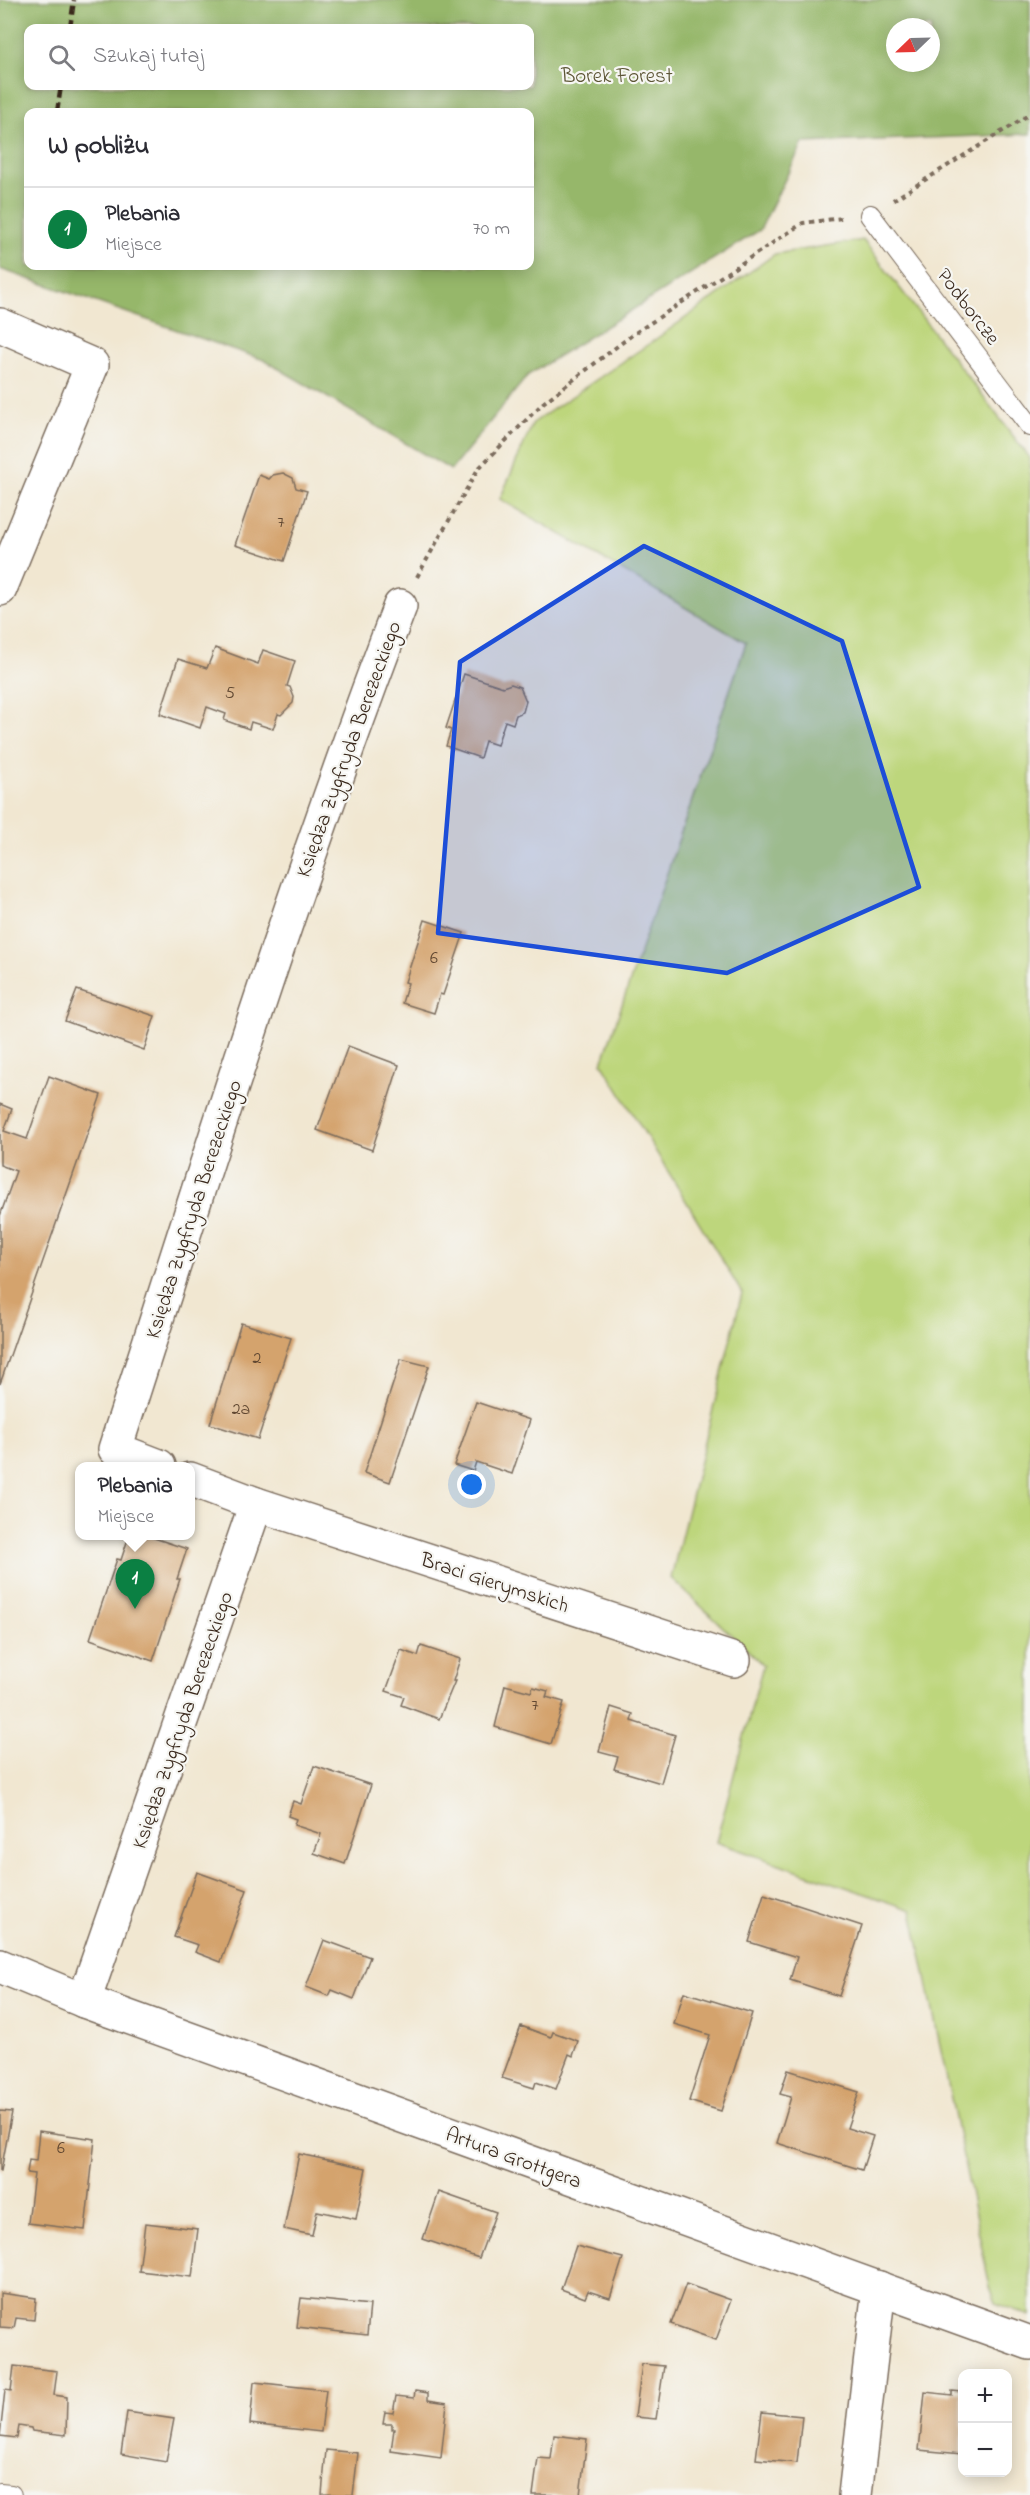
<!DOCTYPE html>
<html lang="pl">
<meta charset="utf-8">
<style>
:root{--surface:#fff;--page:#f2f2f3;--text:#2b2b33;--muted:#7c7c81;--line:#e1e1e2;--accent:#0b8043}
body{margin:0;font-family:"Indie Flower",sans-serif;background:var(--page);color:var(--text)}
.controls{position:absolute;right:18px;bottom:18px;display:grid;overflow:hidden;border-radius:12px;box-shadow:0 3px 15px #0003}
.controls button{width:54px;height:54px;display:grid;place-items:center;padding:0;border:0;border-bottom:2px solid var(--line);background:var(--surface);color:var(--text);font:30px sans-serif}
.compass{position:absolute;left:886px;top:18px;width:54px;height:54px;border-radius:50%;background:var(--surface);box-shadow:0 3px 15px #0003;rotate:247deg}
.you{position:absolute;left:472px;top:1485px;width:21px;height:21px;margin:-15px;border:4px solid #fff;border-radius:50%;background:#1a73e8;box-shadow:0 0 0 9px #1a73e833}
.badge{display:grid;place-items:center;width:39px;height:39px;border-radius:50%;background:var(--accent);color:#fff;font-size:20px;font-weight:700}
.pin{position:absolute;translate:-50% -50px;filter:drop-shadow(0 2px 3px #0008)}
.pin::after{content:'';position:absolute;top:32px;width:21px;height:18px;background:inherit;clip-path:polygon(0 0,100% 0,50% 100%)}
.popup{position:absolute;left:75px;top:1462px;width:120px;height:78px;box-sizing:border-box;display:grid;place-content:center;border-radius:12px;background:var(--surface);filter:drop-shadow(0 2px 4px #0005);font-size:20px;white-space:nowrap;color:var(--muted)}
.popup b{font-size:22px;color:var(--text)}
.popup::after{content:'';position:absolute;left:50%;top:100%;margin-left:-12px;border:12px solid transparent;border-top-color:var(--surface)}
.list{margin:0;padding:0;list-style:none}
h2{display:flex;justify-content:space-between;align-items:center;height:78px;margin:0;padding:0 24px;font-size:26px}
h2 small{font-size:20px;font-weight:400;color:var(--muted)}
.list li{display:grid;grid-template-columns:39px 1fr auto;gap:18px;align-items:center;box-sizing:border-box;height:84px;padding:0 24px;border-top:2px solid var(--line)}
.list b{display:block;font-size:22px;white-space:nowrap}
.list p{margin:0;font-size:20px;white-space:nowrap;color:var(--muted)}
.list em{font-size:20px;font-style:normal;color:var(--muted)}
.icon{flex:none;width:33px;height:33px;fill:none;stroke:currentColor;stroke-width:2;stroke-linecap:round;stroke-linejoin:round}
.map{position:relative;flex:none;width:1030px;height:2495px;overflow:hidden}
.search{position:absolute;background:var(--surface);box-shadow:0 3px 15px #0003;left:24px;top:24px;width:510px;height:66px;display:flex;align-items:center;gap:15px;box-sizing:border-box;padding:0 21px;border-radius:12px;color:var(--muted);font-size:22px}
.panel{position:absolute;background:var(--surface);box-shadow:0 3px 15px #0003;left:24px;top:108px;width:510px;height:162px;border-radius:12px}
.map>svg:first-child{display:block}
.green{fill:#bdd67b;stroke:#7c804c;stroke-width:1.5}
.forest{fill:#96b76b;stroke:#687044;stroke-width:1.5;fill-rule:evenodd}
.building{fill:#d4a36d}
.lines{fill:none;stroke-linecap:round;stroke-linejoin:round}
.lane-casing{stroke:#7b6c5d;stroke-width:22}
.street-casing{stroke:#7b6c5d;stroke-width:36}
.path{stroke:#7b6c5d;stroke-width:4;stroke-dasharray:4.5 4.5;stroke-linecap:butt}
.lane{stroke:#fff;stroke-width:20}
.street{stroke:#fff;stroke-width:33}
.rail{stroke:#3b2a1e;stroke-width:4.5;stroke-dasharray:9 4.5;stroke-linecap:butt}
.marked{fill:#1d4ed8;fill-opacity:0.2;stroke:#1d4ed8;stroke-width:4.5;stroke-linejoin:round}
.labels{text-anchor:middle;stroke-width:4.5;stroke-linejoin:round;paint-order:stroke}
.number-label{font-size:18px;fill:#614832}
.park-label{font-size:21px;fill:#5c5535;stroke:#f6f6f2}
.street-label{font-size:21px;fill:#3b2a1e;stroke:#f6f6f2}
</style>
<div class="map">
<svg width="1030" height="2495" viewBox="0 0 1030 2495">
<rect width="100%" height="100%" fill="#f6f6f2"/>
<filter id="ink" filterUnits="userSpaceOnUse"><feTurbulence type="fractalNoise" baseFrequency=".0167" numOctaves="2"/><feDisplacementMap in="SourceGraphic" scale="12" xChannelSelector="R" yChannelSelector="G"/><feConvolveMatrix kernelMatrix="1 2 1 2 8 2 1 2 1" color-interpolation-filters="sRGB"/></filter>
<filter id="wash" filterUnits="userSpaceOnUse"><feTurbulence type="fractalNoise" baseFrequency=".008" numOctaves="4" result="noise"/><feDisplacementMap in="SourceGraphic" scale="24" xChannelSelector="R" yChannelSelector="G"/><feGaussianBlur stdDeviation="1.35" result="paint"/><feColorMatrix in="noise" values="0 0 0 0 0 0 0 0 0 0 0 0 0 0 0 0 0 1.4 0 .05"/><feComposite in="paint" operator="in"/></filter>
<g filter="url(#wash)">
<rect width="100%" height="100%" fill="#f1e7d1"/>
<path class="green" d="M 863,240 L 1030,458 L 1030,2316 L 996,2303 L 990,2287 L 912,1910 L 716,1842 L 763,1665 L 671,1578 L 742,1293 L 602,1063 L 746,643 L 500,499 L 533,423 L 656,339 L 775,254 Z"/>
<path class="forest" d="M 0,0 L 1030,0 L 1030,134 L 803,143 L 760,230 L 528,375 L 451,470 L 264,360 L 0,269 ZM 895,27 L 931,27 L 931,63 L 895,63 ZM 28,28 L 530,28 L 530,86 L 28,86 ZM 28,112 L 530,112 L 530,266 L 28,266 Z"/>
<g id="blocks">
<g class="building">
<path d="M 283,473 L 293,478 L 296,488 L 307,491 L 284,561 L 235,545 L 259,475 L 269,479 L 273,475 Z"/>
<path d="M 215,648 L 258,664 L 263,650 L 295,661 L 287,686 L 290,687 L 294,697 L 293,703 L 281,715 L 278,714 L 273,729 L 251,722 L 249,729 L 224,720 L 226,714 L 207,707 L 200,728 L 160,714 L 178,659 L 207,668 Z"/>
<path d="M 464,674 L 503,687 L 511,684 L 520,687 L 526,701 L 523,712 L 516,715 L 513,724 L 505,721 L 497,745 L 485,741 L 480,758 L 446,746 L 451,730 L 446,728 Z"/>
<path d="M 425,920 L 464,933 L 443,995 L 440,994 L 434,1013 L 402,1003 L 408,983 L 405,982 Z"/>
<path d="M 77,990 L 155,1016 L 144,1050 L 65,1021 Z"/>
<path d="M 348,1046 L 399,1065 L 372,1150 L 317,1130 Z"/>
<path d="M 49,1076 L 101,1095 L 0,1384 L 0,1216 L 16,1171 L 0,1165 L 0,1104 L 12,1109 L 4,1131 L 27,1139 Z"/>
<path d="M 241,1323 L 291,1338 L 258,1439 L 210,1424 Z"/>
<path d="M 401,1359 L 429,1366 L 390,1482 L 364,1473 Z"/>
<path d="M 476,1402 L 530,1420 L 512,1474 L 476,1462 L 473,1471 L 454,1465 Z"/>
<path d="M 129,1536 L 148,1536 L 187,1549 L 177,1579 L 180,1579 L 153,1661 L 90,1639 L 117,1559 L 121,1560 Z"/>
<path d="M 421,1646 L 460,1659 L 453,1681 L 455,1681 L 439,1719 L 401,1705 L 404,1697 L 386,1691 L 401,1650 L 418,1656 Z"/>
<path d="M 505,1685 L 531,1692 L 533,1687 L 548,1691 L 546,1697 L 564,1702 L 551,1744 L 495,1727 Z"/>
<path d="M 611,1707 L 633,1714 L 631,1721 L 675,1735 L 661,1783 L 614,1769 L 618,1757 L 599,1752 Z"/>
<path d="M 314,1766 L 371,1785 L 345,1864 L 314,1853 L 321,1834 L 294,1825 L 296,1819 L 288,1816 L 293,1801 L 301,1804 Z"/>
<path d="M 197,1872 L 247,1890 L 221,1962 L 195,1952 L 198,1945 L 174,1937 Z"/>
<path d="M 764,1894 L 862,1926 L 839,1996 L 790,1980 L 797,1957 L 749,1942 Z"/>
<path d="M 324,1940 L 370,1957 L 354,1999 L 332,1990 L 329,1996 L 306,1987 Z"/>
<path d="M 684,1992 L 752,2013 L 721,2111 L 689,2101 L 710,2035 L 674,2024 Z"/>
<path d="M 521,2026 L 551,2037 L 553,2032 L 578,2041 L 573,2056 L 569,2054 L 556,2089 L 536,2082 L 534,2088 L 502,2078 Z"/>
<path d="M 788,2070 L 859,2092 L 847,2128 L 873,2136 L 862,2170 L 777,2143 L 791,2097 L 780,2094 Z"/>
<path d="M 0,2111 L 12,2112 L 1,2171 L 0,2171 Z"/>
<path d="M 39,2131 L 95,2139 L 85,2230 L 28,2223 L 34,2174 L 27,2173 L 29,2160 L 36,2161 Z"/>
<path d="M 299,2154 L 366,2168 L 356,2219 L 317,2211 L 312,2235 L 284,2229 Z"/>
<path d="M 439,2192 L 496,2212 L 479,2258 L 423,2239 Z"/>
<path d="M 145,2223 L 198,2229 L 192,2277 L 139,2271 Z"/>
<path d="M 576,2246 L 623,2258 L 610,2298 L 588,2291 L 585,2298 L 561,2289 Z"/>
<path d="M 686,2284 L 731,2300 L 716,2340 L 671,2324 Z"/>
<path d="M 0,2293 L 36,2298 L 34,2320 L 16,2318 L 14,2328 L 0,2327 Z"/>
<path d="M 301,2298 L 370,2305 L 367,2335 L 297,2327 Z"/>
<path d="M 642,2364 L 664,2366 L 656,2419 L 635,2417 Z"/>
<path d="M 14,2366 L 57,2371 L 54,2395 L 67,2397 L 66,2435 L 32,2431 L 31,2428 L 19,2426 L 17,2438 L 0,2436 L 5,2390 L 11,2391 Z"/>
<path d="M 254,2382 L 326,2390 L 321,2432 L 250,2424 Z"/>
<path d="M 415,2391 L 428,2393 L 428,2400 L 447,2403 L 441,2458 L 391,2451 L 394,2429 L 392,2429 L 392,2424 L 383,2424 L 385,2412 L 393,2413 L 396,2396 L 414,2398 Z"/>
<path d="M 952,2391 L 962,2392 L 962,2454 L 919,2450 L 925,2392 L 952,2395 Z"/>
<path d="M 127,2412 L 174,2419 L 166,2462 L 121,2454 Z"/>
<path d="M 762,2412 L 802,2416 L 797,2463 L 756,2459 Z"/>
<path d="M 554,2435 L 587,2439 L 580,2495 L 533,2495 L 538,2458 L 551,2459 Z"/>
<path d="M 326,2450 L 358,2453 L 353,2495 L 322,2494 Z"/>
</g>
</g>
</g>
<g filter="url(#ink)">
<use href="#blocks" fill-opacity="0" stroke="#7b6c5d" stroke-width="1.5"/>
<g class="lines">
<defs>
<g id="lane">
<path d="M 870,215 L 1030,426"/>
<path d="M 0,2494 L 11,2495"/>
</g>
<g id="street">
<path d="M 0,325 L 92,365 L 0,589"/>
<path d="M 159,1466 L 115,1449 C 206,1167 294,883 400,606"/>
<path d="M 256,1504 L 734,1660"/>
<path d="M 0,1966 L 84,2001 L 1030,2343"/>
<path d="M 84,2001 L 256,1504 L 190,1479"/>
<path d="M 855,2495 L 879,2288"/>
</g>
</defs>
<use href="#lane" class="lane-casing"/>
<use href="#street" class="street-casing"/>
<g class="path">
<path d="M 893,200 L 1030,114"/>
<path d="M 417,577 L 478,469 L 543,403 L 632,335 L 803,223 L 842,218"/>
</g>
<use href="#lane" class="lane"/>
<use href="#street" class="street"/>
<g class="rail">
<path d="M 70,28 L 74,0"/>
<path d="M 57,112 L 61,86"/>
</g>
</g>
</g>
<path class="marked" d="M 644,546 L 842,641 L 919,887 L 727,973 L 438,933 L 460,662 Z"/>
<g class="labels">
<g class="number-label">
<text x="281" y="527">7</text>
<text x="230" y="698">5</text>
<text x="434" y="963">6</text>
<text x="257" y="1363">2</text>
<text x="241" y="1414">2a</text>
<text x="535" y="1710">7</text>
<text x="61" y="2153">6</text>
</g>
<g class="park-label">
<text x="617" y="82">Borek Forest</text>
</g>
<g class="street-label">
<text transform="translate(969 306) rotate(53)" y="7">Podborcze</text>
<text transform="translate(348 749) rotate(-70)" y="7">Księdza Zygfryda Berezeckiego</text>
<text transform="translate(193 1209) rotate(-72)" y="7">Księdza Zygfryda Berezeckiego</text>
<text transform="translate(495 1582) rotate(18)" y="7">Braci Gierymskich</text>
<text transform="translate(182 1720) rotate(-71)" y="7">Księdza Zygfryda Berezeckiego</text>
<text transform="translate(514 2157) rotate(20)" y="7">Artura Grottgera</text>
</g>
</g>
</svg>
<div class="controls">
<button>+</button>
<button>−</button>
</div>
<svg class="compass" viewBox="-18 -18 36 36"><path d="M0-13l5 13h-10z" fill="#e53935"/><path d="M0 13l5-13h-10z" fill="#7c7c81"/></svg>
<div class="you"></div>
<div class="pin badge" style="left:135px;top:1609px">1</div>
<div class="popup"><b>Plebania</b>Miejsce</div>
<div class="search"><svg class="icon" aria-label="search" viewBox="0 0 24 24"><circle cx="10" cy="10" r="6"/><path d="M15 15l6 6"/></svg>Szukaj tutaj</div>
<section class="panel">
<h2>W pobliżu<small></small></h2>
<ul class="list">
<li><span class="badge">1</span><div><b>Plebania</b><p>Miejsce</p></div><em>70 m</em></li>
</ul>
</section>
</div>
